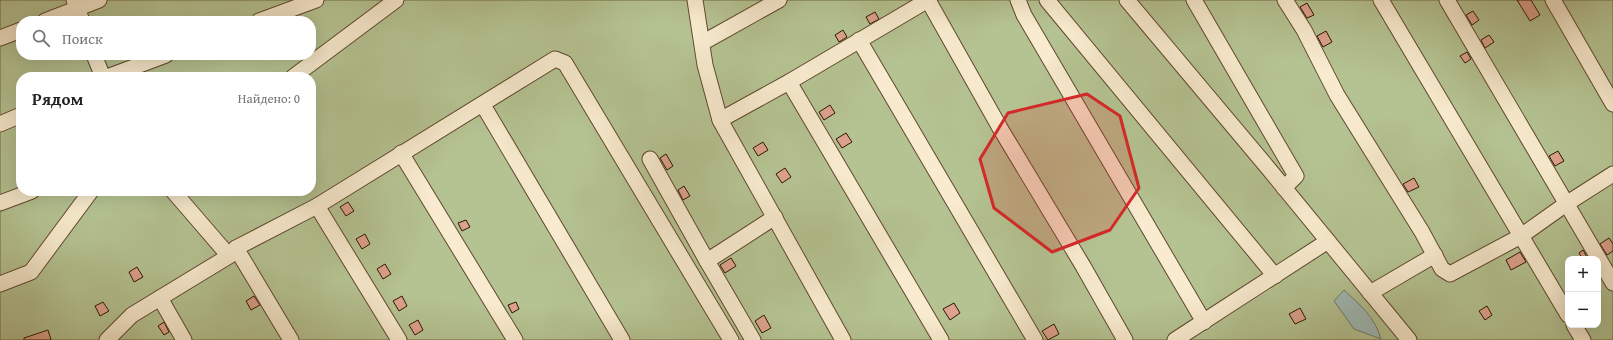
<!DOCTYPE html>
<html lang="ru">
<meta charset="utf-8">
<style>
:root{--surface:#fff;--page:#f6f6f6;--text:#222;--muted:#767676;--line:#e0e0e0}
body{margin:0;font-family:"Gentium Book Plus",serif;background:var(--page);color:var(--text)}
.controls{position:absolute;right:12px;bottom:12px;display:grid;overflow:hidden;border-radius:8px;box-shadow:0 4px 16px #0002}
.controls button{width:36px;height:36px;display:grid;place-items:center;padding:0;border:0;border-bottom:1px solid var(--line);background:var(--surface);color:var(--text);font:20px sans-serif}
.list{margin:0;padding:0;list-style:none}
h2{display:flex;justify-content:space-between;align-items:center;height:52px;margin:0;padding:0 16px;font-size:17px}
h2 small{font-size:13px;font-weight:400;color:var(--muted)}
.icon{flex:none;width:22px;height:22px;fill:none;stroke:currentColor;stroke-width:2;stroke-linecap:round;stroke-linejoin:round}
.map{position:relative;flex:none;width:1613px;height:340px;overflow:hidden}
.search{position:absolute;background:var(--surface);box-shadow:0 4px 16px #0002;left:16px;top:16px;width:300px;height:44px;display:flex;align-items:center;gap:10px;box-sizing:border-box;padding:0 14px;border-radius:16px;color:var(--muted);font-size:15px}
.panel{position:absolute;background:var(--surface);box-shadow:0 4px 16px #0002;left:16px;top:72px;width:300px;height:124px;border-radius:16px}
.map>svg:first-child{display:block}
.green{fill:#b5c392;stroke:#726c4a;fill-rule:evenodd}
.water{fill:#9fbbb7;stroke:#72796e}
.building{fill:#dca28d;stroke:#2f1501}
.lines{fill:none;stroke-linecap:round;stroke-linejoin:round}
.minor-casing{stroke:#60482e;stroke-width:17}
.minor{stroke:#f8ebcf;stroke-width:15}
.marked{fill:#d62828;fill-opacity:0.2;stroke:#d62828;stroke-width:3;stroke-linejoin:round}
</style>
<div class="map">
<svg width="1613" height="340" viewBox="0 0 1613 340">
<rect width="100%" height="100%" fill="#f4e0b5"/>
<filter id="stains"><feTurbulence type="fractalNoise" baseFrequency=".005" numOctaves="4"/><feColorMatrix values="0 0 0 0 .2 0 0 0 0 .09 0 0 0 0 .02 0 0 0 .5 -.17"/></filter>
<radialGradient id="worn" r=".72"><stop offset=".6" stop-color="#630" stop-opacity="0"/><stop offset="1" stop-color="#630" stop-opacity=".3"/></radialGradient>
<path class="green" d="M 0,0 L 1613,0 L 1613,340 L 0,340 ZM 21,21 L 311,21 L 311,55 L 21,55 ZM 21,77 L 311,77 L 311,191 L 21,191 ZM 1568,259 L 1598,259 L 1598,325 L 1568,325 Z"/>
<path class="water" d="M 1344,290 C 1360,305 1375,317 1381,339 L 1354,329 L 1334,301 Z"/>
<g class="building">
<path d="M 1517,0 L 1531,0 L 1540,15 L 1530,21 Z"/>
<path d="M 1307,3 L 1314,15 L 1307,18 L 1300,7 Z"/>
<path d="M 1473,11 L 1479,20 L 1472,25 L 1466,15 Z"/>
<path d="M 875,12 L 879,19 L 870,24 L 866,17 Z"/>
<path d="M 843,30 L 847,37 L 839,42 L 835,35 Z"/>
<path d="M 1326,31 L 1332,42 L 1323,47 L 1317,36 Z"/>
<path d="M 1489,35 L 1494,42 L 1485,48 L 1481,40 Z"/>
<path d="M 1467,52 L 1471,59 L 1465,63 L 1460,56 Z"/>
<path d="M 830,105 L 835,113 L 824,120 L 819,112 Z"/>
<path d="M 846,133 L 852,142 L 842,148 L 836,139 Z"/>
<path d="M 763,142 L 768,150 L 758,156 L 753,148 Z"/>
<path d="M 1558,151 L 1564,161 L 1555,166 L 1549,156 Z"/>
<path d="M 666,154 L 673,166 L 667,170 L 660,158 Z"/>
<path d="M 785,168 L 791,177 L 782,183 L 776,174 Z"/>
<path d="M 1414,178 L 1419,187 L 1408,192 L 1403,184 Z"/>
<path d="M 684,186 L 690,196 L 683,200 L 678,190 Z"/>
<path d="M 348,202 L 354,211 L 346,216 L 340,207 Z"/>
<path d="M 466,220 L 470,227 L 462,231 L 458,223 Z"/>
<path d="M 365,234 L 370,244 L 362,249 L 356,239 Z"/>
<path d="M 1609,238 L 1613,244 L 1613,251 L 1607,255 L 1600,244 Z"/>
<path d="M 1583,250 L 1588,259 L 1575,259 L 1581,256 L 1579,253 Z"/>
<path d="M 1520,252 L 1526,262 L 1511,270 L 1506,260 Z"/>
<path d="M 731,258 L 736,266 L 725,273 L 720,265 Z"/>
<path d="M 385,264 L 391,274 L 383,279 L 377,269 Z"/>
<path d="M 137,267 L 143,277 L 134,282 L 129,272 Z"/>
<path d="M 254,296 L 260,305 L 251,310 L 246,301 Z"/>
<path d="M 402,296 L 407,306 L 399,311 L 393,301 Z"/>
<path d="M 103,302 L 109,311 L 100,316 L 95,306 Z"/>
<path d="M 516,302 L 519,309 L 512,313 L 508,305 Z"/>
<path d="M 954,303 L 960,313 L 950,320 L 943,309 Z"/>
<path d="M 1487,306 L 1492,315 L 1485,320 L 1479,311 Z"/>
<path d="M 1300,308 L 1306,319 L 1295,324 L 1289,314 Z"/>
<path d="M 764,315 L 771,328 L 762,333 L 755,321 Z"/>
<path d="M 418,320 L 423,330 L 415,335 L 409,325 Z"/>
<path d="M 164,322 L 169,332 L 164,335 L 158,326 Z"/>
<path d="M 1054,324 L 1059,334 L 1048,340 L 1042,331 Z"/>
<path d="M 48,330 L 51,340 L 24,340 L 24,338 Z"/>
</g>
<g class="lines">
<defs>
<g id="minor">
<path d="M 74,0 L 82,21"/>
<path d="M 695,0 L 705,65 L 720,120 L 789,82 L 928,0"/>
<path d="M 928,0 L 1000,128 L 1083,266 L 1125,340"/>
<path d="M 1018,0 L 1024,15 L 1204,322"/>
<path d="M 1047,0 L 1275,276"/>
<path d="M 1127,0 L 1268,168 L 1409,340"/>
<path d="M 1194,0 L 1296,176 L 1284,188"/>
<path d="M 1285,0 L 1304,30 L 1337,95 L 1422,232 L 1442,269 L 1450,274 L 1521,236 L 1566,204 L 1613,174"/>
<path d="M 1381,0 L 1568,315"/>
<path d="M 1447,0 L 1613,283"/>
<path d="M 1553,0 L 1613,104"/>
<path d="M 45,21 L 99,0"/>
<path d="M 259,21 L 316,0"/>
<path d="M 0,38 L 21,30"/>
<path d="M 859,40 L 1035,340"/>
<path d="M 702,43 L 779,0"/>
<path d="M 94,55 L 103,77"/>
<path d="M 107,77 L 166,55"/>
<path d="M 293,77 L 396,0"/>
<path d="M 789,82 L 941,340"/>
<path d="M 483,105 L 622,340"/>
<path d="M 720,120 L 843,340"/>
<path d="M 0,124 L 21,115"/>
<path d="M 401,153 L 515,340"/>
<path d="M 650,159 L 707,261 L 775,217"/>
<path d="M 173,191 L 229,256"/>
<path d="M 0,203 L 32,191"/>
<path d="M 317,206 L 399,340"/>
<path d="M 707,261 L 753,340"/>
<path d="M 0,284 L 31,272 L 91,191"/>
<path d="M 1370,293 L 1435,255"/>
<path d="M 160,298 L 184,340"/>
<path d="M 1574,325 L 1583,340"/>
<path d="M 107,340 L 132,315 L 229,256 L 236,248"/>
<path d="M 291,340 L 236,248 L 317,206 L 555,59 L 565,63 L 731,340"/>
<path d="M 1175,340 L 1328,241"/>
</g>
</defs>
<use href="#minor" class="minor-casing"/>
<use href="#minor" class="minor"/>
</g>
<path class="marked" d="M 1087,94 L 1120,116 L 1139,188 L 1110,230 L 1052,252 L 994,208 L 980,159 L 1008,113 Z"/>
<rect width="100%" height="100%" filter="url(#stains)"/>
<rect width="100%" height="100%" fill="url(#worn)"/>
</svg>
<div class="controls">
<button>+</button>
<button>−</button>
</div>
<div class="search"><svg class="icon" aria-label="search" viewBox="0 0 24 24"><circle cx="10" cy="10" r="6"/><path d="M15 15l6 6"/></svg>Поиск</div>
<section class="panel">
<h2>Рядом<small>Найдено: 0</small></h2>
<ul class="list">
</ul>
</section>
</div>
